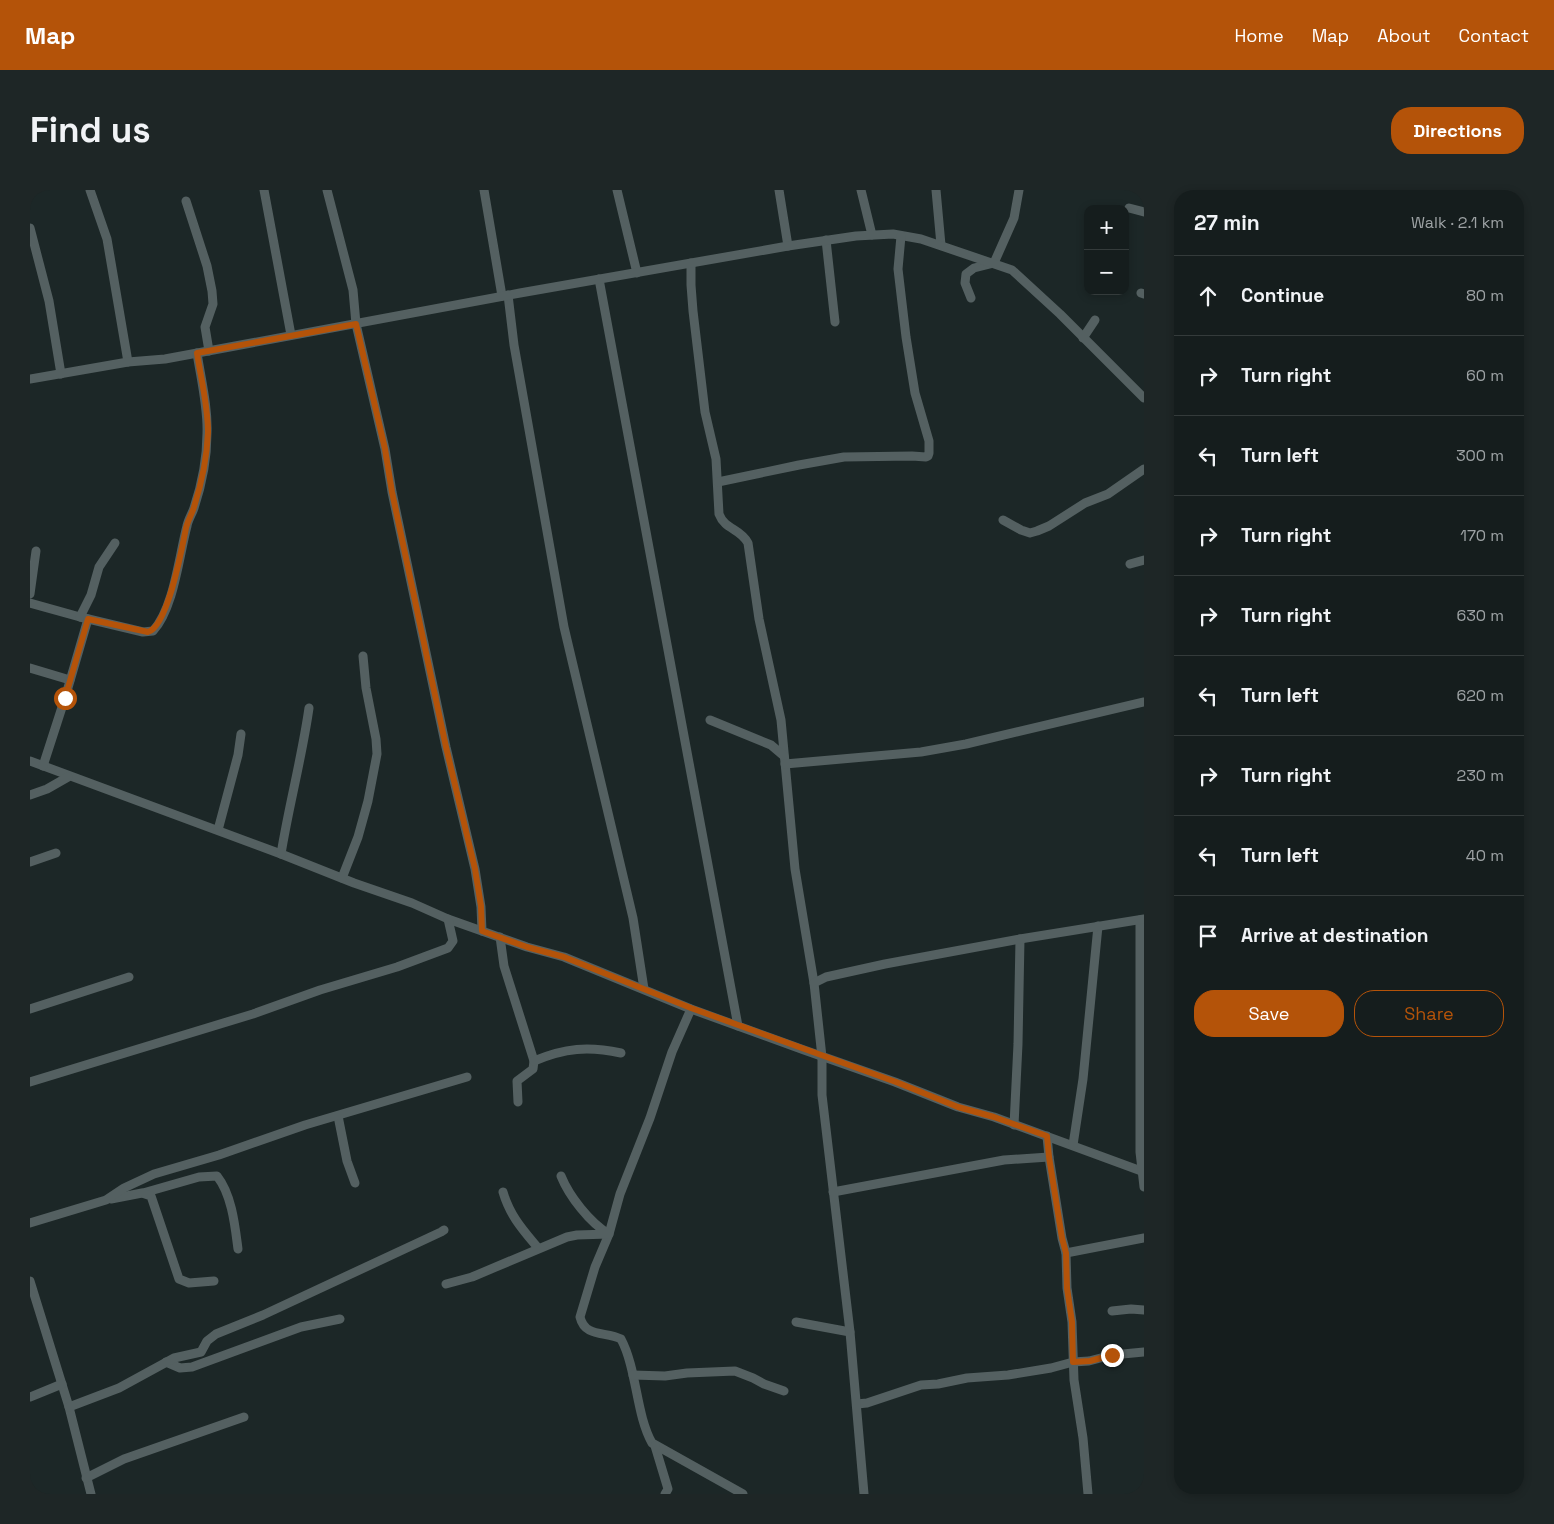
<!DOCTYPE html>
<meta charset="utf-8">
<style>
:root{--surface:#151d1d;--page:#1e2626;--text:#f1f3f6;--muted:#9da2a4;--line:#343b3b;--accent:#b45309}
body{margin:0;font-family:"Space Grotesk",sans-serif;background:var(--page);color:var(--text)}
.controls{position:absolute;right:15px;top:15px;display:grid;overflow:hidden;border-radius:10px;box-shadow:0 2px 8px #0003}
.controls button{width:45px;height:45px;display:grid;place-items:center;padding:0;border:0;border-bottom:1px solid var(--line);background:var(--surface);color:var(--text);font:25px sans-serif}
.stop{position:absolute;width:15px;height:15px;margin:-11px;border:4px solid #b45309;border-radius:50%;background:#fff}
.stop.end{background:#b45309;border-color:#fff;box-shadow:0 1px 5px #0008}
.list{margin:0;padding:0;list-style:none}
h2{display:flex;justify-content:space-between;align-items:center;height:65px;margin:0;padding:0 20px;font-size:21px}
h2 small{font-size:16px;font-weight:400;color:var(--muted)}
.list li{display:grid;grid-template-columns:32px 1fr auto;gap:15px;align-items:center;box-sizing:border-box;height:80px;padding:0 20px;border-top:1px solid var(--line)}
.list b{display:block;font-size:19px;white-space:nowrap}
.list em{font-size:16px;font-style:normal;color:var(--muted)}
.actions{display:flex;gap:10px;padding:15px 20px}
.actions a{flex:1;padding:11px 0;border:1px solid var(--accent);border-radius:20px;text-align:center;font-size:18px;color:var(--accent)}
.actions .main{background:var(--accent);color:#fff}
.icon{flex:none;width:28px;height:28px;fill:none;stroke:currentColor;stroke-width:2;stroke-linecap:round;stroke-linejoin:round}
.map{position:relative;flex:none;width:1114px;height:1304px;overflow:hidden;border-radius:20px}
header{display:flex;align-items:center;gap:30px;box-sizing:border-box;height:70px;padding:0 25px;background:var(--accent);color:#fff}
header strong{font-size:24px}
nav{display:flex;gap:28px;margin-inline-start:auto;font-size:18px}
.intro{display:flex;align-items:center;justify-content:space-between;box-sizing:border-box;height:120px;padding:0 30px}
h1{margin:0;font-size:35px}
.button{padding:12px 22px;border-radius:20px;background:var(--accent);color:#fff;font-size:18px;font-weight:700}
main{display:flex;gap:30px;padding:0 30px}
aside{flex:1;background:var(--surface);border-radius:20px;box-shadow:0 2px 8px #0003}
.map>svg:first-child{display:block}
.lines{fill:none;stroke-linecap:round;stroke-linejoin:round}
.minor{stroke:#546061;stroke-width:9}
.route{stroke:#b45309;stroke-width:6}
</style>
<header>
<strong>Map</strong>
<nav><a>Home</a><a>Map</a><a>About</a><a>Contact</a></nav>
</header>
<div class="intro"><h1>Find us</h1><a class="button">Directions</a></div>
<main>
<div class="map">
<svg width="1114" height="1304" viewBox="0 0 1114 1304">
<rect width="100%" height="100%" fill="#1c2727"/>
<g class="lines">
<g class="minor">
<path d="M 60,0 L 77,49 L 98,172"/>
<path d="M 234,0 L 261,145"/>
<path d="M 297,0 L 323,100 L 326,134 L 355,259 L 362,302 L 416,557 L 445,679 L 451,717 L 452,741"/>
<path d="M 454,0 L 472,106"/>
<path d="M 587,0 L 607,83"/>
<path d="M 749,0 L 758,56"/>
<path d="M 831,0 L 842,45"/>
<path d="M 906,0 L 911,55"/>
<path d="M 156,11 L 177,76 L 182,101 L 183,114 L 175,137 L 179,161"/>
<path d="M 1099,18 L 1114,22"/>
<path d="M 0,38 L 19,111 L 31,184"/>
<path d="M 796,50 L 805,132"/>
<path d="M 661,73 L 661,95 L 663,121 L 675,222 L 686,269 L 689,324 C 695,340 710,338 718,353 L 729,429 L 751,530 L 765,679 L 784,793"/>
<path d="M 569,89 L 708,836"/>
<path d="M 1111,103 L 1114,104"/>
<path d="M 478,105 L 484,155 L 534,437 L 603,728 L 614,799"/>
<path d="M 941,108 L 935,93 L 936,84 L 944,78 L 964,73 L 984,28 L 989,0"/>
<path d="M 1053,148 L 1065,130"/>
<path d="M 0,189 L 98,172 L 135,169 L 490,103 L 758,56 L 826,46 L 863,44 L 891,49 L 982,80 L 1030,124 L 1114,208"/>
<path d="M 688,292 L 769,275 L 814,267 L 882,266 L 896,267 L 898,266 L 899,263 L 899,251 L 885,203 L 876,147 L 868,79 L 871,46"/>
<path d="M 973,330 L 991,340 L 1000,343 L 1007,341 L 1019,336 L 1055,313 L 1078,304 L 1114,279"/>
<path d="M 1100,374 L 1114,370"/>
<path d="M 0,404 L 6,361"/>
<path d="M 0,413 L 50,427 L 113,442 L 123,441 C 144,418 149,366 157,336 C 158,330 162,324 164,318 C 172,294 177,269 177,243 C 178,217 171,189 167,163"/>
<path d="M 50,427 L 61,405 L 69,377 L 85,353"/>
<path d="M 0,478 L 40,490"/>
<path d="M 680,530 L 741,555 L 754,566"/>
<path d="M 0,571 L 251,664 L 324,693 L 382,713 L 418,729 L 497,757 L 534,767 L 661,819 L 774,860 L 865,892 L 928,917 L 964,927 L 1114,982"/>
<path d="M 755,574 L 891,562 L 936,554 L 1114,512"/>
<path d="M 13,576 L 35,508 L 58,429"/>
<path d="M 0,605 L 17,599 L 38,587"/>
<path d="M 188,640 L 208,565 L 211,544"/>
<path d="M 251,664 C 259,615 272,567 279,518"/>
<path d="M 0,672 L 26,663"/>
<path d="M 312,688 L 328,647 L 338,611 L 347,564 L 346,549 L 336,498 L 333,466"/>
<path d="M 1110,730 L 1110,962 L 1114,997"/>
<path d="M 470,747 L 474,776 L 504,871 L 503,879 L 487,891 L 488,912"/>
<path d="M 0,819 L 99,787"/>
<path d="M 661,819 L 642,862 L 620,928 L 590,1004 L 579,1044 L 565,1077 L 550,1127 C 555,1148 576,1141 591,1149 C 607,1179 606,1225 622,1253 L 713,1304"/>
<path d="M 504,871 C 535,858 558,856 591,863"/>
<path d="M 0,892 L 223,824 L 290,800 L 367,777 L 418,758 L 423,751 L 418,729"/>
<path d="M 308,926 L 317,971 L 325,993"/>
<path d="M 984,935 L 988,854 L 990,749"/>
<path d="M 1017,946 L 1019,967 L 1032,1048 L 1036,1063 L 1037,1098 L 1042,1132 L 1044,1190 L 1053,1248 L 1058,1304"/>
<path d="M 1043,955 L 1053,889 L 1068,736"/>
<path d="M 473,1002 C 480,1026 493,1040 508,1058"/>
<path d="M 803,1002 L 974,970 L 1019,967"/>
<path d="M 113,1003 L 169,987 L 187,986 C 202,1005 205,1036 208,1059"/>
<path d="M 81,1009 L 112,1003 L 121,1006 L 149,1089 L 159,1093 L 184,1091"/>
<path d="M 0,1033 L 76,1010 L 94,998 L 124,984 L 189,965 L 275,935 L 437,887"/>
<path d="M 1036,1063 L 1114,1048"/>
<path d="M 0,1091 L 39,1217 L 61,1304"/>
<path d="M 416,1094 L 442,1087 L 537,1047 L 547,1045 L 579,1044 C 560,1033 539,1006 531,986"/>
<path d="M 1082,1121 L 1101,1119 L 1114,1120"/>
<path d="M 766,1132 L 820,1142"/>
<path d="M 136,1172 L 150,1178 L 162,1177 L 271,1137 L 310,1129"/>
<path d="M 603,1185 L 635,1186 L 657,1183 L 705,1181 L 723,1188 L 734,1194 L 754,1201"/>
<path d="M 0,1207 L 32,1194"/>
<path d="M 827,1214 L 837,1213 L 891,1195 L 908,1194 L 937,1188 L 978,1185 L 1021,1178 L 1043,1172 L 1059,1171 L 1082,1165 L 1114,1162"/>
<path d="M 39,1217 L 89,1198 L 144,1168 L 171,1162 L 177,1151 L 186,1144 L 233,1125 L 411,1042 L 414,1040"/>
<path d="M 625,1256 L 638,1299 L 635,1304"/>
<path d="M 56,1288 L 94,1269 L 214,1227"/>
<path d="M 834,1304 L 820,1142 L 792,905 L 792,867 L 784,793 L 796,787 L 855,774 L 990,749 L 1114,729"/>
</g>
</g>
<g class="lines">
<path class="route" d="M 35,508 L 58,429 L 118,442 C 138,436 152,358 156,338 C 158,330 162,324 164,317 C 172,292 177,268 178,242 C 178,216 171,189 167,163 L 326,134 L 355,259 L 362,302 L 416,557 L 445,679 L 451,716 L 452,741 L 497,757 L 534,767 L 661,818 L 866,892 L 928,917 L 964,927 L 1017,946 L 1019,967 L 1032,1048 L 1036,1063 L 1037,1098 L 1042,1132 L 1043,1172 L 1060,1171 L 1082,1165"/>
</g>
</svg>
<div class="controls">
<button>+</button>
<button>−</button>
</div>
<div class="stop" style="left:35px;top:508px"></div>
<div class="stop end" style="left:1082px;top:1165px"></div>
</div>
<aside>
<h2>27 min<small>Walk · 2.1 km</small></h2>
<ul class="list">
<li><svg class="icon" aria-label="ahead" viewBox="0 0 24 24"><path d="M12 20V5M6 11l6-6 6 6"/></svg><div><b>Continue</b></div><em>80 m</em></li>
<li><svg class="icon" aria-label="right" viewBox="0 0 24 24"><path d="M7 20v-9h11M14 6l5 5-5 5"/></svg><div><b>Turn right</b></div><em>60 m</em></li>
<li><svg class="icon" aria-label="left" viewBox="0 0 24 24"><path d="M17 20v-9H6M10 6l-5 5 5 5"/></svg><div><b>Turn left</b></div><em>300 m</em></li>
<li><svg class="icon" aria-label="right" viewBox="0 0 24 24"><path d="M7 20v-9h11M14 6l5 5-5 5"/></svg><div><b>Turn right</b></div><em>170 m</em></li>
<li><svg class="icon" aria-label="right" viewBox="0 0 24 24"><path d="M7 20v-9h11M14 6l5 5-5 5"/></svg><div><b>Turn right</b></div><em>630 m</em></li>
<li><svg class="icon" aria-label="left" viewBox="0 0 24 24"><path d="M17 20v-9H6M10 6l-5 5 5 5"/></svg><div><b>Turn left</b></div><em>620 m</em></li>
<li><svg class="icon" aria-label="right" viewBox="0 0 24 24"><path d="M7 20v-9h11M14 6l5 5-5 5"/></svg><div><b>Turn right</b></div><em>230 m</em></li>
<li><svg class="icon" aria-label="left" viewBox="0 0 24 24"><path d="M17 20v-9H6M10 6l-5 5 5 5"/></svg><div><b>Turn left</b></div><em>40 m</em></li>
<li><svg class="icon" aria-label="arrive" viewBox="0 0 24 24"><path d="M6 21V4h12l-3 4 3 4H6"/></svg><div><b>Arrive at destination</b></div></li>
</ul>
<div class="actions"><a class="main">Save</a><a>Share</a></div>
</aside>
</main>
